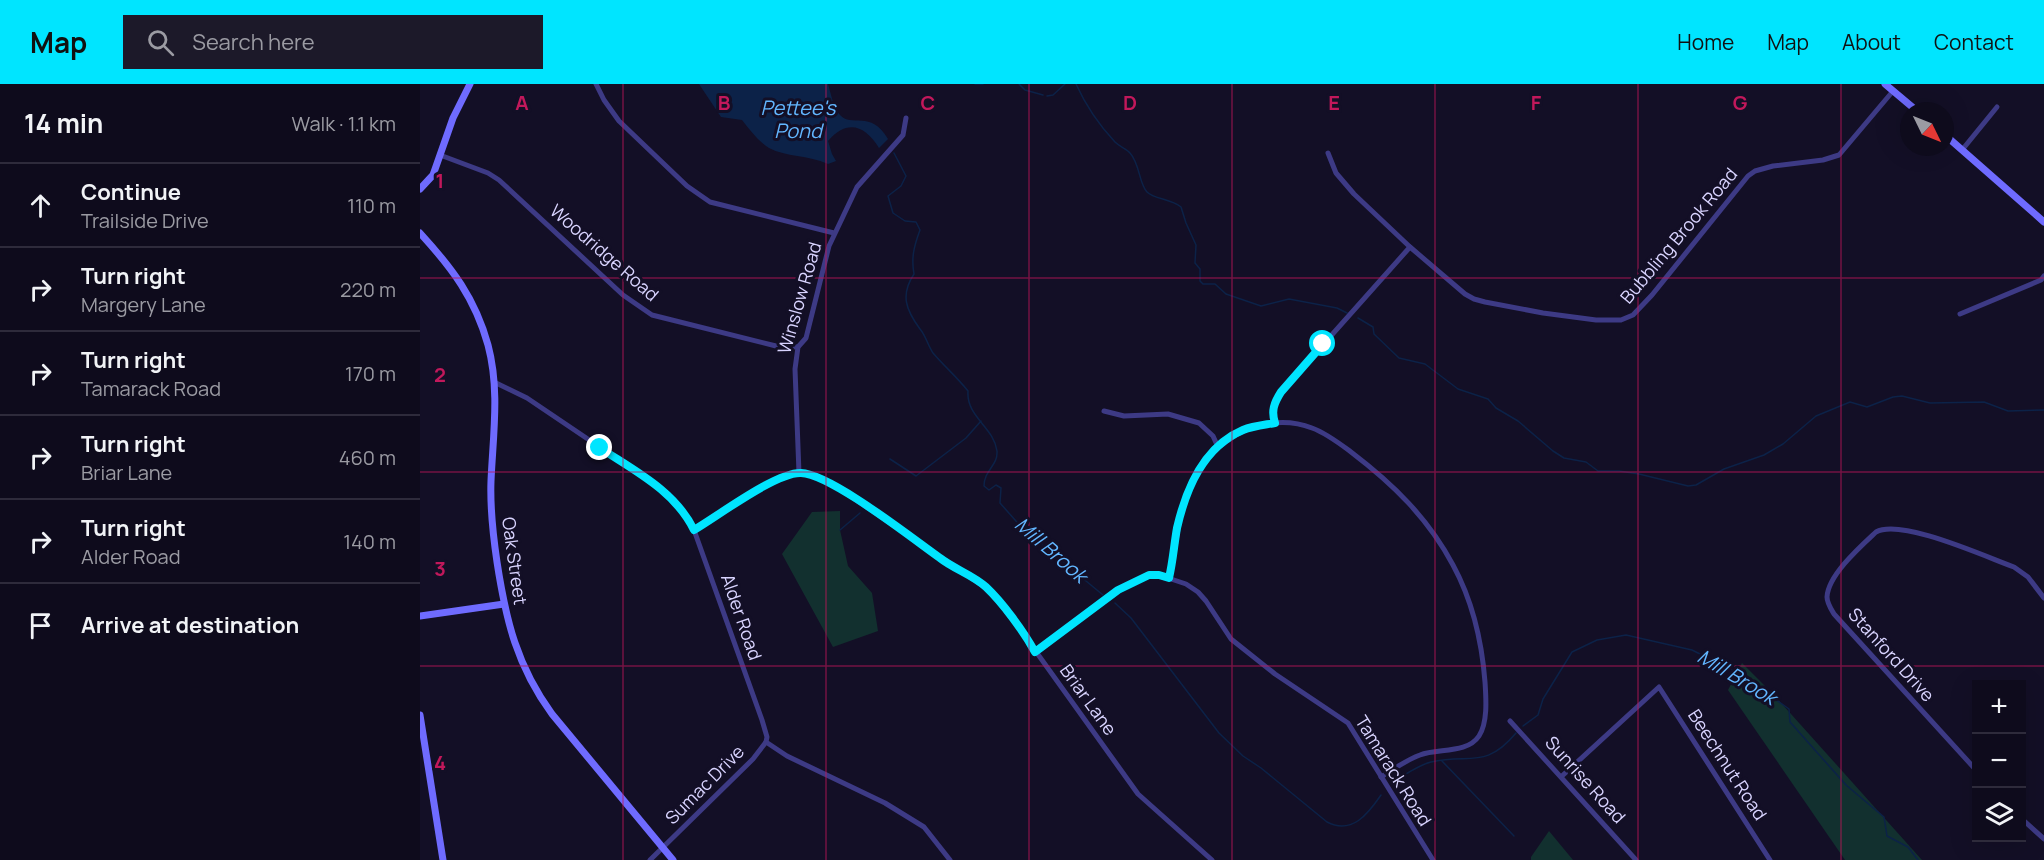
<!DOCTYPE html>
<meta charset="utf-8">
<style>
:root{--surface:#0e0b1c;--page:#1c1929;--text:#f1f3f6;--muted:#9b9ba3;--line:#2e2b3b;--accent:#00e5ff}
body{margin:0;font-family:Manrope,sans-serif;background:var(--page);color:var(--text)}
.controls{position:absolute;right:18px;bottom:18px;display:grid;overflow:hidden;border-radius:0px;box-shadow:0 6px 24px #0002}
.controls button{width:54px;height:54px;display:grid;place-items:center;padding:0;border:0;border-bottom:2px solid var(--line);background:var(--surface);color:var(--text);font:30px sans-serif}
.compass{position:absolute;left:1480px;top:18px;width:54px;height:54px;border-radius:50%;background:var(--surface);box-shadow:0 6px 24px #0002;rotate:133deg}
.stop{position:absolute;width:18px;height:18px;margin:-14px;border:4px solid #00e5ff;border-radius:50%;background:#fff}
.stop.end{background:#00e5ff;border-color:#fff;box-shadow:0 2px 6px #0008}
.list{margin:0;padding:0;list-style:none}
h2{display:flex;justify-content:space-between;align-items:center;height:78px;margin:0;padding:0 24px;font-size:26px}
h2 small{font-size:20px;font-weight:400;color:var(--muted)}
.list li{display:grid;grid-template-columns:39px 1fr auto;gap:18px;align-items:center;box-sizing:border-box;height:84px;padding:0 24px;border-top:2px solid var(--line)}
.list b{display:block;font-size:22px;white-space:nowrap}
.list p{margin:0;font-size:20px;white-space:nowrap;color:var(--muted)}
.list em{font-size:20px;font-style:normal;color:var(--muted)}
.icon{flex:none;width:33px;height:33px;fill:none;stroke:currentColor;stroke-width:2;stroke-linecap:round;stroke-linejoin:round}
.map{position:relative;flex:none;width:1624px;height:776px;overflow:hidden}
header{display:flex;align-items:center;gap:36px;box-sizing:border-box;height:84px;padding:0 30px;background:var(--accent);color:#111}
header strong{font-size:28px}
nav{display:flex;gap:33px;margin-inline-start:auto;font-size:21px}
.search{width:420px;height:54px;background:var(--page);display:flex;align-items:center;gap:15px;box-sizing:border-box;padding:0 21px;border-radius:0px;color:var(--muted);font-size:22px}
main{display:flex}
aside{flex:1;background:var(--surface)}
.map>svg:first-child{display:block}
.green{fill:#12302f}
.water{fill:#0c2248}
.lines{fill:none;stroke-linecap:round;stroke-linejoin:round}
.stream{stroke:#0c2248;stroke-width:1.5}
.street{stroke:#3d3a85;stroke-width:5}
.secondary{stroke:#6f6bff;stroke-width:7}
.route{stroke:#00e5ff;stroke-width:8}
.grid{fill:none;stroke:#c2185b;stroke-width:1.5;stroke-opacity:0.55}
.labels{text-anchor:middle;stroke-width:6;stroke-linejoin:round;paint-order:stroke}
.street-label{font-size:18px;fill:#d9d4ff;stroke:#130f26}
.water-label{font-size:20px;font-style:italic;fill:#62b6ff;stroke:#130f26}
.grid-label{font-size:20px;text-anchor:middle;font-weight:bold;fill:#c2185b;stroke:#130f26;stroke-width:6;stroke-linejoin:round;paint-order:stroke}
</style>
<header>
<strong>Map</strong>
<div class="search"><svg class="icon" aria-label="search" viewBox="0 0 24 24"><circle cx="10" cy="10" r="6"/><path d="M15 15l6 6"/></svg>Search here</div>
<nav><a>Home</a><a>Map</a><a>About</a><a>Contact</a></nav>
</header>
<main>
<aside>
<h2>14 min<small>Walk · 1.1 km</small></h2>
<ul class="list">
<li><svg class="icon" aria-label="ahead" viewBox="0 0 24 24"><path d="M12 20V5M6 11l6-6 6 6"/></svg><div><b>Continue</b><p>Trailside Drive</p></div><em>110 m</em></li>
<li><svg class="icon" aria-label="right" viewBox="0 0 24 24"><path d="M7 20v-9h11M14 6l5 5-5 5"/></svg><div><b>Turn right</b><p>Margery Lane</p></div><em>220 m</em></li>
<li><svg class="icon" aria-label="right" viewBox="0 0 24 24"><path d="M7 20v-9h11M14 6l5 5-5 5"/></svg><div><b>Turn right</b><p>Tamarack Road</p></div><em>170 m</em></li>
<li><svg class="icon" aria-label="right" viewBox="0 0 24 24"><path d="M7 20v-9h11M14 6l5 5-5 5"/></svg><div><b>Turn right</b><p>Briar Lane</p></div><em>460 m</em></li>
<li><svg class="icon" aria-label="right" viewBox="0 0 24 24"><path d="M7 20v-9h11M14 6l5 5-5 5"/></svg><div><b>Turn right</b><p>Alder Road</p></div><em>140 m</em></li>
<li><svg class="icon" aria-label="arrive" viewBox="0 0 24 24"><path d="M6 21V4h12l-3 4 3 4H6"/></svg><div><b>Arrive at destination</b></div></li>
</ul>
</aside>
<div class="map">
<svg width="1624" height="776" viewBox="0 0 1624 776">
<rect width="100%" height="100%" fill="#130f26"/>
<g class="green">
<path d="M 420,427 L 420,446 L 428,482 L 452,509 L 458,547 L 413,563 L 362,470 L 392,428 Z"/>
<path d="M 1322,579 L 1354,611 L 1502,776 L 1425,776 L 1308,606 Z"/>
<path d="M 1129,747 L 1153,776 L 1111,776 L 1111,773 Z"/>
</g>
<path class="water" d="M 279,0 L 408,0 C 411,9 413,24 420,31 C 431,44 451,25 468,55 L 459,64 C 445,41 427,35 408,57 L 412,70 L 416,77 L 408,80 C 388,71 366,73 349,64 C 338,57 330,46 322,36 L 301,33 Z"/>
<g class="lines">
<g class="stream">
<path d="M 555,0 L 563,0"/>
<path d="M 599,0 L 605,6 L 623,11"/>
<path d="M 656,0 C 666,22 679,41 695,58 C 700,63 707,65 710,69 C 720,80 719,100 727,108 C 734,115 751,115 761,123 L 766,139 L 776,161 L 775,179 L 780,185 L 780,197 L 783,200 L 795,200 L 806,210 L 841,222 L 869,215 L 917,224 L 927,229"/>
<path d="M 627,12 L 633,11 L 645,0"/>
<path d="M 474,69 L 486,92 L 481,102 L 468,112 L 473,129 L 485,137 L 496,138 L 500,146 C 494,162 491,174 494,190 C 480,211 486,226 500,245 C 506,252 508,262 513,269 C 524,282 537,293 548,307 C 546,333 574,343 577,367 C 578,382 564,386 564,402 L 569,406 L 576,401 L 581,404 L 580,419 L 603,445 L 683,511"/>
<path d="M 938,234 L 953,243 L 954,250 L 979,274 L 1005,280 L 1038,305 L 1068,315 L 1076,324 L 1098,337 L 1133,367 L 1144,374 L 1166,378 L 1178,387 L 1199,387 L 1219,390 L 1268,402 L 1276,401 L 1304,385 L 1344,371 L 1363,360 L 1396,332 L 1430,318 L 1447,323 L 1473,313 L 1482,312 L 1510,319 L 1564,318 L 1588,327 L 1624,326"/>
<path d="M 470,375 L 496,392 L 546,354 L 561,337"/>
<path d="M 420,446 L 440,429"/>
<path d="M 695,519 L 711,534 L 799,649 L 823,672 L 841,684 L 907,738 C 932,751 948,730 961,711"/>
<path d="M 1103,642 L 1118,631 L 1123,615 L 1152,568 L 1177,556 L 1206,551 L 1272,566 L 1320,590 L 1369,625 L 1370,638 L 1426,701 L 1464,733 L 1467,752 L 1488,763 L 1498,776"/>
<path d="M 1022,677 L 1094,752"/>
<path d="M 973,698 C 985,691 998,681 1011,678 C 1050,669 1065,686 1096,649"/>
</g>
<g class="street">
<path d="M 176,0 L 184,16 L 199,37 L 267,102 L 290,118 L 414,149"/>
<path d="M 1542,66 L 1577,23"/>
<path d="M 908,69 L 916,89 L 934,110 L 990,163 L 1045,210 L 1054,215 L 1065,218 L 1123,229 L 1176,236 L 1201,236 L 1213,231 L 1232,211 L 1328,92 L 1335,87 L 1353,82 L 1403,76 L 1419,71 L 1473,7"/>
<path d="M 20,71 L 68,89 L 79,96 L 203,211 L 232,231 L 356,262 L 378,263"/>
<path d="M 1540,230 L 1621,196 L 1624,192"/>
<path d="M 74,298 L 107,314 L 227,395 L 248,410 L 262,426 L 274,446 L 342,636 L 347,653 L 346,658 L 367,672 L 465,719 L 504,743 L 530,776"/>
<path d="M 684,327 L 704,332 L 748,330 L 779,339 L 793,352 L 798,363"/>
<path d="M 855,339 C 852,327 854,319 861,308 L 990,163"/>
<path d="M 379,389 L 375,285 L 378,263 L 386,254 L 409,162 L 437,103 L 483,51 L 486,34"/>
<path d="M 274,446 L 352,397 L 371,390 L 383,389 L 391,391 L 406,397 L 433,414 L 569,506 L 594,537 L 718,710 L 792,776"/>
<path d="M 749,494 C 758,460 757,421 776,390 C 784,376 794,366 807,357 C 831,339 864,333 892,344 C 906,349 919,359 931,368 C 973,400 1008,434 1033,481 C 1052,516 1062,559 1065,598 C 1066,614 1068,638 1059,652 C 1047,670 1018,664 1000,671 C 986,676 974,685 961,693"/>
<path d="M 615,568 L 698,506 L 715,498 L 729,491 L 739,491 L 766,500 L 778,508 L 786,517 L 811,555 L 855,590 L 928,639 L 1013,776"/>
<path d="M 1090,637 L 1216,776"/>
<path d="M 1556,686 L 1414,530 C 1411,525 1407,519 1407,513 C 1408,491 1441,462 1456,448 C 1481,434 1566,473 1594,483 L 1608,493 L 1624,514"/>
<path d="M 1142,692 L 1239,603 L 1350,776"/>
<path d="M 1602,735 L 1624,755"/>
<path d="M 230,776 L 333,675 L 346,658"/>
</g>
<g class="secondary">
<path d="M 1465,0 L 1497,27"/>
<path d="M 1525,51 L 1624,138"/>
<path d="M 0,105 L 13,91 L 33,34 L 50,0"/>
<path d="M 0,149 C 32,184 55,214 68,261 C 80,306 73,351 71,397 C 70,424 73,451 77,478 C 86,537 97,582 132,630 L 253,776"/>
<path d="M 0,532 L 84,520"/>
<path d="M 0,631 L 23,776"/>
</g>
</g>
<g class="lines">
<path class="route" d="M 180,364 C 215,387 255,407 274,446 C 298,432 356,388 381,389 C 411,390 493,455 520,474 C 534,485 553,491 566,503 C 583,519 604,548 615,568 L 698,506 L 729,491 L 739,491 L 749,494 C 753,477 754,461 757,444 C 766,405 783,363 823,346 C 833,342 844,341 855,339 C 851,327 854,319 861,308 L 903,260"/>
</g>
<path class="grid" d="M 203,0 L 203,776M 406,0 L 406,776M 609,0 L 609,776M 812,0 L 812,776M 1015,0 L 1015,776M 1218,0 L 1218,776M 1421,0 L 1421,776M 0,194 L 1624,194M 0,388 L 1624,388M 0,582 L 1624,582"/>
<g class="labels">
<g class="street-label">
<text transform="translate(1259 152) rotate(-50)" y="6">Bubbling Brook Road</text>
<text transform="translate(184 169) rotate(41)" y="6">Woodridge Road</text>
<text transform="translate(380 214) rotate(-74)" y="6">Winslow Road</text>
<text transform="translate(94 477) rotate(82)" y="6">Oak Street</text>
<text transform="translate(321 533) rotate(71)" y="6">Alder Road</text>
<text transform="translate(1471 571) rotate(48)" y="6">Stanford Drive</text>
<text transform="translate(668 616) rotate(54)" y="6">Briar Lane</text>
<text transform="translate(1307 681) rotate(57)" y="6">Beechnut Road</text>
<text transform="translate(973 687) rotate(58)" y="6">Tamarack Road</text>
<text transform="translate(1165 696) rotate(48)" y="6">Sunrise Road</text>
<text transform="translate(285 701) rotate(-45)" y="6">Sumac Drive</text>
</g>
<g class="water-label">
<text x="378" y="31">Pettee's<tspan x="378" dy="23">Pond</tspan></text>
<text transform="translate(631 466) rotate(41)" y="7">Mill Brook</text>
<text transform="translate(1317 593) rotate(31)" y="7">Mill Brook</text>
</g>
</g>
<g class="grid-label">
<text x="102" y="26">A</text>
<text x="304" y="26">B</text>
<text x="508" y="26">C</text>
<text x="710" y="26">D</text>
<text x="914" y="26">E</text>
<text x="1116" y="26">F</text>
<text x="1320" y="26">G</text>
<text x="20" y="104">1</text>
<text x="20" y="298">2</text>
<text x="20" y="492">3</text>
<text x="20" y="686">4</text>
</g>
</svg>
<div class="controls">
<button>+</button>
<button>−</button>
<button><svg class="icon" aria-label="layers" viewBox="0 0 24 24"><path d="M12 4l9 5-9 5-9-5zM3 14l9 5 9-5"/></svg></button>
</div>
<svg class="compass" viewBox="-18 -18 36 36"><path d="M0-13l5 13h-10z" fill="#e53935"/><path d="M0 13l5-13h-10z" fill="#9b9ba3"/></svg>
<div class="stop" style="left:903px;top:260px"></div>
<div class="stop end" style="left:180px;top:364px"></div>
</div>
</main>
